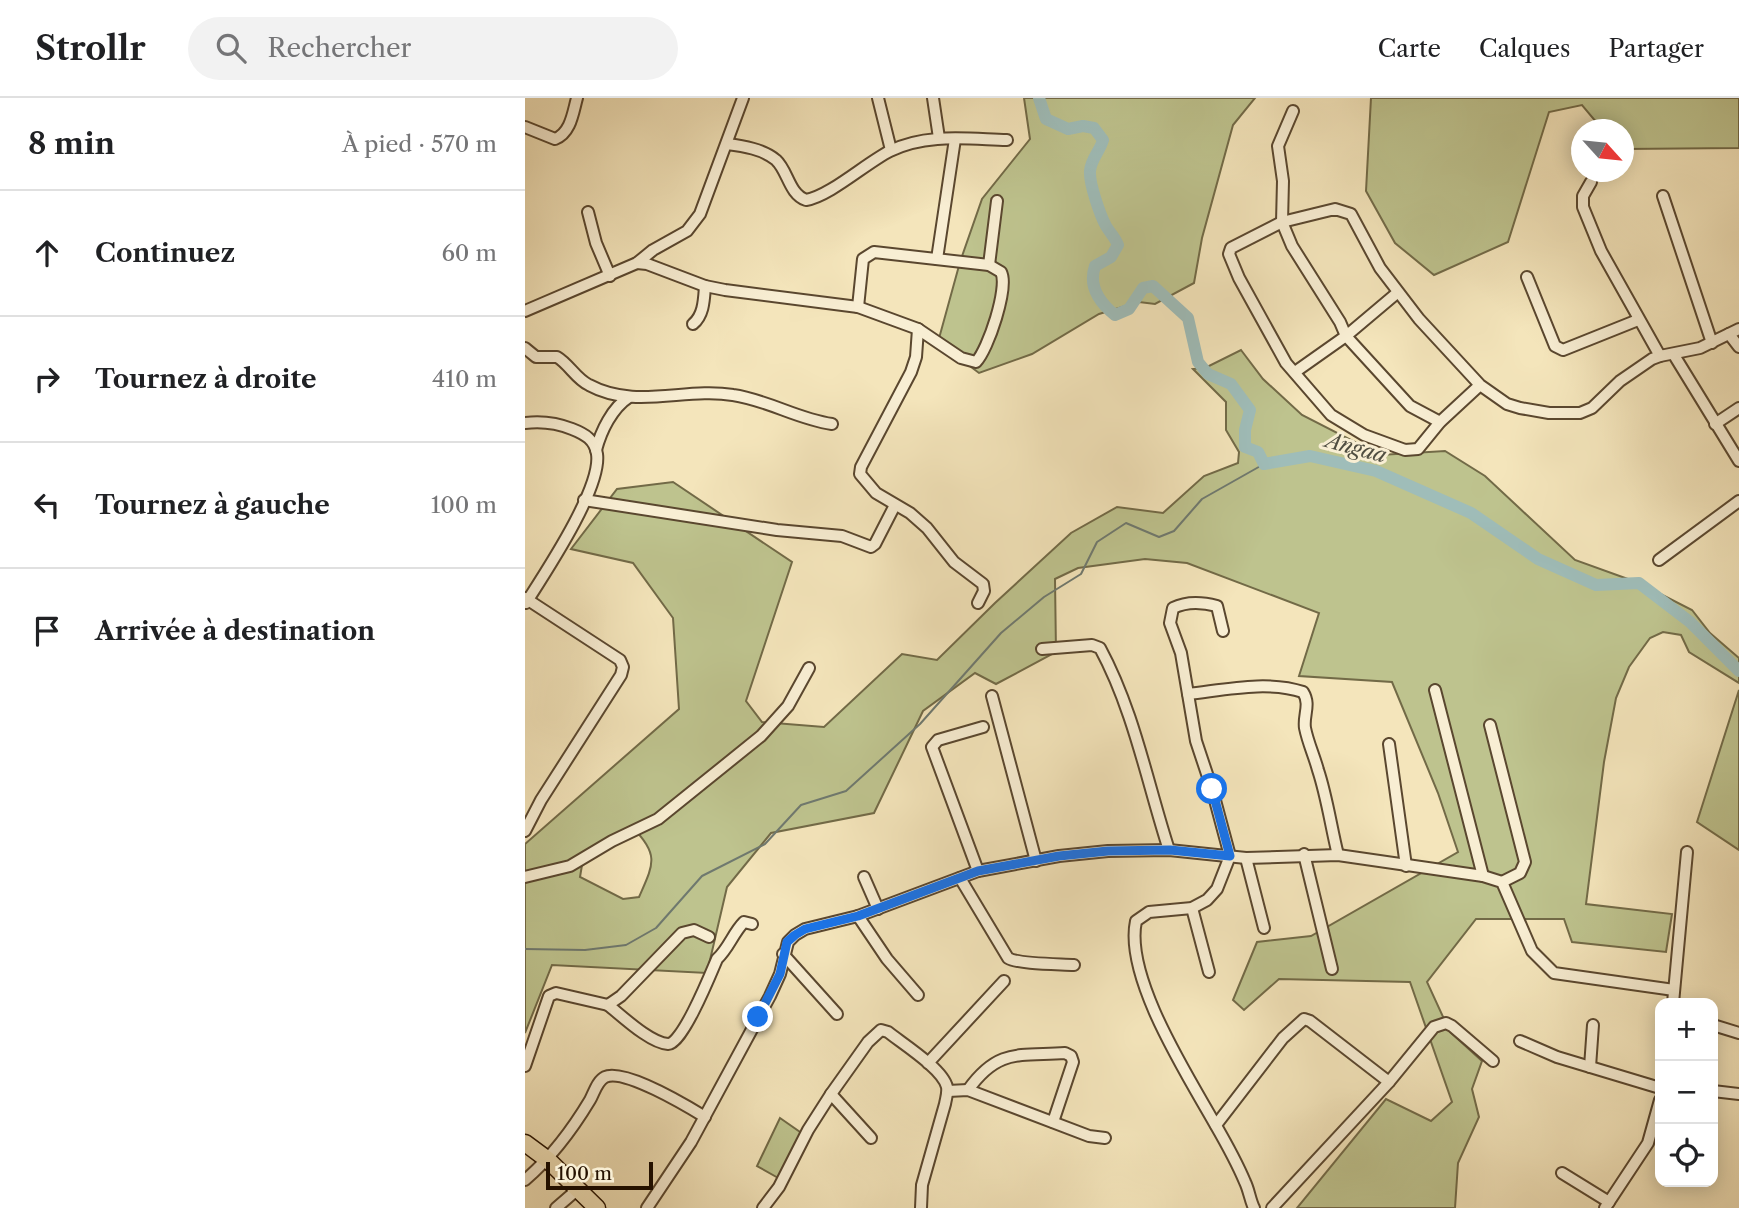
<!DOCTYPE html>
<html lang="fr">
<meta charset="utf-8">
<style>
:root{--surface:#fff;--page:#f2f2f2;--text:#202124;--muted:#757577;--line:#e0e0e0}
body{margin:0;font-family:"Libre Caslon Text",serif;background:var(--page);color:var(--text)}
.controls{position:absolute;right:21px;bottom:21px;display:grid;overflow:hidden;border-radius:14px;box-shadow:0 4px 18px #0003}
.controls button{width:63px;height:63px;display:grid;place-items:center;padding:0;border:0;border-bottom:2px solid var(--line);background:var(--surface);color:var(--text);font:35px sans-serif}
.compass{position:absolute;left:1046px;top:21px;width:63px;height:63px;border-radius:50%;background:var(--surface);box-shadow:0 4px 18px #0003;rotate:117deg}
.scale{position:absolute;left:21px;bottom:18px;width:107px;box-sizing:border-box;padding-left:7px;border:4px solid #261200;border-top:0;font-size:19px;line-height:24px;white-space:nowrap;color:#261200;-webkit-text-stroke:5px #f8eed3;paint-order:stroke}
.stop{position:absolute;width:21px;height:21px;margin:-16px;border:5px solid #1a73e8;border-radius:50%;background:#fff}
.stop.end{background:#1a73e8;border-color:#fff;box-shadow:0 2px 7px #0008}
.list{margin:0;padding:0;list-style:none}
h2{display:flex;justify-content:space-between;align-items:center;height:91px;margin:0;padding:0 28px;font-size:30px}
h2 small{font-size:23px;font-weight:400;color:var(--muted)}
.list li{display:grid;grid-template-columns:46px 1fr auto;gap:21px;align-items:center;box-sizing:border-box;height:126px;padding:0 28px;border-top:2px solid var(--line)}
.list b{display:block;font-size:26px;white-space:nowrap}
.list em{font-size:23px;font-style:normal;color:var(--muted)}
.icon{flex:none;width:38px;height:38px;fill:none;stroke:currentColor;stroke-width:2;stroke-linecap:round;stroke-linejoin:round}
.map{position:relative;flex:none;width:1214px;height:1110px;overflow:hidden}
header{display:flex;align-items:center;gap:42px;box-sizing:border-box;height:98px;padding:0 35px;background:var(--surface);border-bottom:2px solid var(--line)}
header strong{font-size:33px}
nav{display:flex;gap:38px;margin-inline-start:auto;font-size:24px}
.search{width:490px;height:63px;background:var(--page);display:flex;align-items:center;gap:18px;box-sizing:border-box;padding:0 24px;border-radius:38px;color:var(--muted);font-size:26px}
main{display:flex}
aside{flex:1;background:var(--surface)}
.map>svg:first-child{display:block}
.green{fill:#bec38e;stroke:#726a47;stroke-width:2;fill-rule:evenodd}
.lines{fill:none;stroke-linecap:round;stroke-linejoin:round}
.stream{stroke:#6f796f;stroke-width:2}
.river{stroke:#9fbdb9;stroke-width:12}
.minor-casing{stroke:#5a472f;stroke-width:14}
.highway-casing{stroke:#261200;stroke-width:19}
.minor{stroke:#f8eed3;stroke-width:10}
.highway{stroke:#f4e5bb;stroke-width:16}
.route{stroke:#1a73e8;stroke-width:9}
.labels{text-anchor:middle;stroke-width:6;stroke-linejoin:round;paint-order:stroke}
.water-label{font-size:21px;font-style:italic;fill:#504e41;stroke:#f8eed3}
</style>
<header>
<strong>Strollr</strong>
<div class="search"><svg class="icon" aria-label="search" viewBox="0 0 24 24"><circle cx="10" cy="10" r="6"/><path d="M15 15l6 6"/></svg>Rechercher</div>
<nav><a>Carte</a><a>Calques</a><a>Partager</a></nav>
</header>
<main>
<aside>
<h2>8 min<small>À pied · 570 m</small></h2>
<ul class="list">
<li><svg class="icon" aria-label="ahead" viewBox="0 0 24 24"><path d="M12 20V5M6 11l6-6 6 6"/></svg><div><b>Continuez</b></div><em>60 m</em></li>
<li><svg class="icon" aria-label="right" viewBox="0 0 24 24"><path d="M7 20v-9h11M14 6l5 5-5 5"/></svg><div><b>Tournez à droite</b></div><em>410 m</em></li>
<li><svg class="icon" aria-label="left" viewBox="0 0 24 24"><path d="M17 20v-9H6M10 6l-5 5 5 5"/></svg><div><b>Tournez à gauche</b></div><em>100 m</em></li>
<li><svg class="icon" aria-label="arrive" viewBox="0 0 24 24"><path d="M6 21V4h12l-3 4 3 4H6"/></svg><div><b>Arrivée à destination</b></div></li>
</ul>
</aside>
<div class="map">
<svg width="1214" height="1110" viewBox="0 0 1214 1110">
<rect width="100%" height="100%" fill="#f4e5bb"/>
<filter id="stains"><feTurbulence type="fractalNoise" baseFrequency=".00286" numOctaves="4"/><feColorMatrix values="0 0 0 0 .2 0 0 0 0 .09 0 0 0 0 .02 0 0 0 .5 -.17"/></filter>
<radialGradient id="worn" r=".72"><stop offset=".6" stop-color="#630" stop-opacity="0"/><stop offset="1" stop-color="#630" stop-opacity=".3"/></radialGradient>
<g class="green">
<path d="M 499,0 L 730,0 L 708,27 L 677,140 L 669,185 L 630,206 L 614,204 L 574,216 L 507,256 L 454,275 L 413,244 L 435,164 L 457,101 L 505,41 Z"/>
<path d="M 846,0 L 1214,0 L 1214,50 L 1099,51 L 1098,32 L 1077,31 L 1057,7 L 1024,14 L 983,144 L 909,177 L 870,145 L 841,93 Z"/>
<path d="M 716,252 L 738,281 L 777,317 L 855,357 L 920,353 L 960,378 L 1050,462 L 1114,485 L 1167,512 L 1185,535 L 1214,560 L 1214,585 L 1164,554 L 1156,537 L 1138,534 L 1125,540 L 1104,569 L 1091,600 L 1079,664 L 1061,806 L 1147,816 L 1141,854 L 1047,844 L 1039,821 L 951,821 L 902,884 L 925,934 L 957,963 L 947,991 L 954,1019 L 933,1065 L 930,1110 L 772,1110 L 861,1001 L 906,1023 L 927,1004 L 885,884 L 754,881 L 719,912 L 708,902 L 732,844 L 786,838 L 933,754 L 913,695 L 867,584 L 774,578 L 794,515 L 662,465 L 620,461 L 553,470 L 530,481 L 531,554 L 471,586 L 450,575 L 398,613 L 349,715 L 246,735 L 202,789 L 182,875 L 27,867 L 0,935 L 0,746 L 154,611 L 148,520 L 108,465 L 46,451 L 92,391 L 148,384 L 267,464 L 221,603 L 237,624 L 299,629 L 377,556 L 412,562 L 470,505 L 546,435 L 592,409 L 638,415 L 679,378 L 713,365 L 714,354 L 701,332 L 701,304 L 668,271 L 680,270 ZM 108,730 C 135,757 128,767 114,799 L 98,801 L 55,779 L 59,755 Z"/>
<path d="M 1214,592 L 1214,752 L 1172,724 Z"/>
<path d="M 255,1020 L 275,1034 L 278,1038 L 255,1081 L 232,1068 Z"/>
</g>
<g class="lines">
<path class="stream" d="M 0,851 L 60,852 L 101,847 L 131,830 L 177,778 L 240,746 L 276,707 L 321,693 L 395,626 L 476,535 L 519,499 L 556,476 L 572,444 L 601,425 L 634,439 L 649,433 L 677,401 L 739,366"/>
<path class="river" d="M 514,0 L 521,21 L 543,31 L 558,28 L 569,30 L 578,42 C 575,53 566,61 565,73 C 564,85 575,117 581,128 C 585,135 590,139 593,147 L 586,159 L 570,168 C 563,188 574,204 590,217 L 604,211 L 618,190 L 628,188 L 663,220 L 673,264 L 683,276 L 706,286 L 725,312 L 720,332 L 720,349 L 733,354 L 739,366 L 785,358 L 851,373 L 946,415 L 1013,461 L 1071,487 L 1114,485 L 1165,524 L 1214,573"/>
<defs>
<g id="minor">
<path d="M 353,0 L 366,52"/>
<path d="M 408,0 L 414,40"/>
<path d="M 768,13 L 753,48 L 758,83 L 757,124 L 767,148 L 815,224 L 821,238 L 885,308 L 915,324"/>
<path d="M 0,29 L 30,41 C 46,35 48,14 52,0"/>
<path d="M 202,46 C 218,48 238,51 251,62 C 263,73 264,96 281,102 C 305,98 341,65 365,53 C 401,35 443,41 482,42"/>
<path d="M 1066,84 L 1058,98 L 1058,109 L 1076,153 L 1135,258"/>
<path d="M 1138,98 L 1187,245"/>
<path d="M 63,114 L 71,145 L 85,178"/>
<path d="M 412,161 L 430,41"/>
<path d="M 112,165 L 122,166 L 180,188 L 200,192 L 333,209 L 393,231 L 391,259 L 386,274 L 336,369 L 335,376 L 351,395 L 385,415 L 402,430 L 429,464 L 458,486 L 459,493 L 453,505"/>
<path d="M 464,167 L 472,103"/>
<path d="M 1002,179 L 1030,248 L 1038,252 L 1113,222"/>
<path d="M 333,209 L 338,161 L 349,154 L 464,167 L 476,174 C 484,189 463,252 451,264 L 436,260 L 393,231"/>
<path d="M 0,213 L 112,165 L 128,152 L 162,133 L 175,116 L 218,0"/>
<path d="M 168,226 C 179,217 179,201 180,188"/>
<path d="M 1204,236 L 1214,249"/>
<path d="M 0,250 L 11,259 L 32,259 C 44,266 51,281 64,287 C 110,312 160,289 208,297 C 243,302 272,321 307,326"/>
<path d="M 1149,257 L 1214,363"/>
<path d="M 770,274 L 821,238 L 872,195"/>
<path d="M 955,287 L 915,324 L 893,351 L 880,352 L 839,337 L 806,317 L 761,265 L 714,180 L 704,156 L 706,150 L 757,124 L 810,111 L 826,116 L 855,170 L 894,221 L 955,287 L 982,306 L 995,310 L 1024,315 L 1055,315 L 1067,310 L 1095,283 L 1127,261 L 1135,258 L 1175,250 L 1214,231"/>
<path d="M 0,325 C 16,323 32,325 47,331 C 60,336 70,342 72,356 C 77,390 20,475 1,505"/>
<path d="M 1190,326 L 1214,310"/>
<path d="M 71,352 C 76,333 87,310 104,299"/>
<path d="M 59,402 L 252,432 L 317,438 L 346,449 L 350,446 L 370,407"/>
<path d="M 1134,462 L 1214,403"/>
<path d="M 0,500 L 95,562 L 98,569 L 96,577 L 16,702 L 0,733"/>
<path d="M 698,533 L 692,508 C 677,504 662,503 648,510 L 645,525 L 656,555 L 671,643 L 687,691 L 705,758 L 692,791 L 682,802 L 667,810 L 624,814 L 611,823 C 599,879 663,978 690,1026 C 701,1045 712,1065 720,1084 C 724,1092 725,1102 729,1110"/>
<path d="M 517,551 L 567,547 L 575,550 C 609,613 622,684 644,752"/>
<path d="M 910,592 L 958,778"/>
<path d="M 663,596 C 699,592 742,582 778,594 C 786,607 778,617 780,630 C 783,645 789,657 793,672 C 802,699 806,729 813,757"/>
<path d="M 467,598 L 511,763"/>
<path d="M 965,627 L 1000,764 L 995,775 L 977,784"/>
<path d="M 864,646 L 881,768"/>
<path d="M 779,756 L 807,871"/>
<path d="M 721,760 L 739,830"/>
<path d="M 453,773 L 407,649 L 413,642 L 458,629"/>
<path d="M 0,779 L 45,768 L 87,743 L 133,721 L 236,638 L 263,608 L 284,570"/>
<path d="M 339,779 L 353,811"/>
<path d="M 435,780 L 483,860 C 492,866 535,866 549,867"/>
<path d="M 667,810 L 684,874"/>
<path d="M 333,818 L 362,861 L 393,897"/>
<path d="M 258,856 L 312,916"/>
<path d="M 1148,905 L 1162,754"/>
<path d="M 83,907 C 97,918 125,945 143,946 C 157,947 186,875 192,861 C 204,850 208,835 219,824 L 227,826"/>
<path d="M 1188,927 L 1214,935"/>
<path d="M 995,943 L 1032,959 L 1135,990"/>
<path d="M 403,965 L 479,883"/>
<path d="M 0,968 L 24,898 L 31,895 L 83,907 L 96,898 L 157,835 L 169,832 L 184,839"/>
<path d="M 1065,969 L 1068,927"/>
<path d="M 443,992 C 473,950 494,958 540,955 L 546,958 L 548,964 L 528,1024"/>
<path d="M 423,993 L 443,992 L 564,1038 L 580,1040"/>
<path d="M 1188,993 L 1214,996"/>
<path d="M 306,996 L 346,1040"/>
<path d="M 691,1027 L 758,940 L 779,921 L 785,923 L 864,984"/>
<path d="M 1037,1075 L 1084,1104"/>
<path d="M 0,1082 C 27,1059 47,1032 65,1002 C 69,995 72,983 80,979 C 99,970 162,1008 180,1019"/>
<path d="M 31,1110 L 53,1091"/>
<path d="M 122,1110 L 166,1044 L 245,898 L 255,876 L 263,844 L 270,837 L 280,831 L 333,818 L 453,773 L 534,758 L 583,753 L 644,752 L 721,760 L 813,757 L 958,778 L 977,784 L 1007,853 L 1029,875 L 1149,892"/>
<path d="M 238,1110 L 254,1089 L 283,1032 L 306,996 L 343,944 L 356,932 L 363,934 C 378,946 418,971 422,989 C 423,995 421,1000 420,1006 L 397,1087 L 396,1110"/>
<path d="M 747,1110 L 864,984 L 909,929 L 921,925 L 927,928 L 968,963"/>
<path d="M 1080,1110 L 1123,1045 L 1135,1002"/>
</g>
<path id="highway" d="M 0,1045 L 23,1062 L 72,1110"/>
</defs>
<use href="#minor" class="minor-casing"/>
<use href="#highway" class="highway-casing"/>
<use href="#minor" class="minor"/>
<use href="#highway" class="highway"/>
</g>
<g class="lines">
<path class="route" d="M 233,919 L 255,876 L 262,844 L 270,837 L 280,831 L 333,818 L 453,773 L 534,758 L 583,753 L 645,752 L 705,758 L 687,691"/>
</g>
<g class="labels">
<g class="water-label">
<text transform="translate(831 350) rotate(15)" y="7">Angaa</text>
</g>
</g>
<rect width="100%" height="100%" filter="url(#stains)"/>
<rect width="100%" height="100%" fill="url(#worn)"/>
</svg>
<div class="controls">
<button>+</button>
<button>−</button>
<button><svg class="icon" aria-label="locate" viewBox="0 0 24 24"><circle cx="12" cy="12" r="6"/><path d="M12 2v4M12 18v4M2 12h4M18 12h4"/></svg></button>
</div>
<svg class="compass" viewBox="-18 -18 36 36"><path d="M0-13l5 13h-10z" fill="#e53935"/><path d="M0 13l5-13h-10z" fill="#757577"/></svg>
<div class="scale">100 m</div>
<div class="stop" style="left:687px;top:691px"></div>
<div class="stop end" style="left:233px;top:919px"></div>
</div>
</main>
